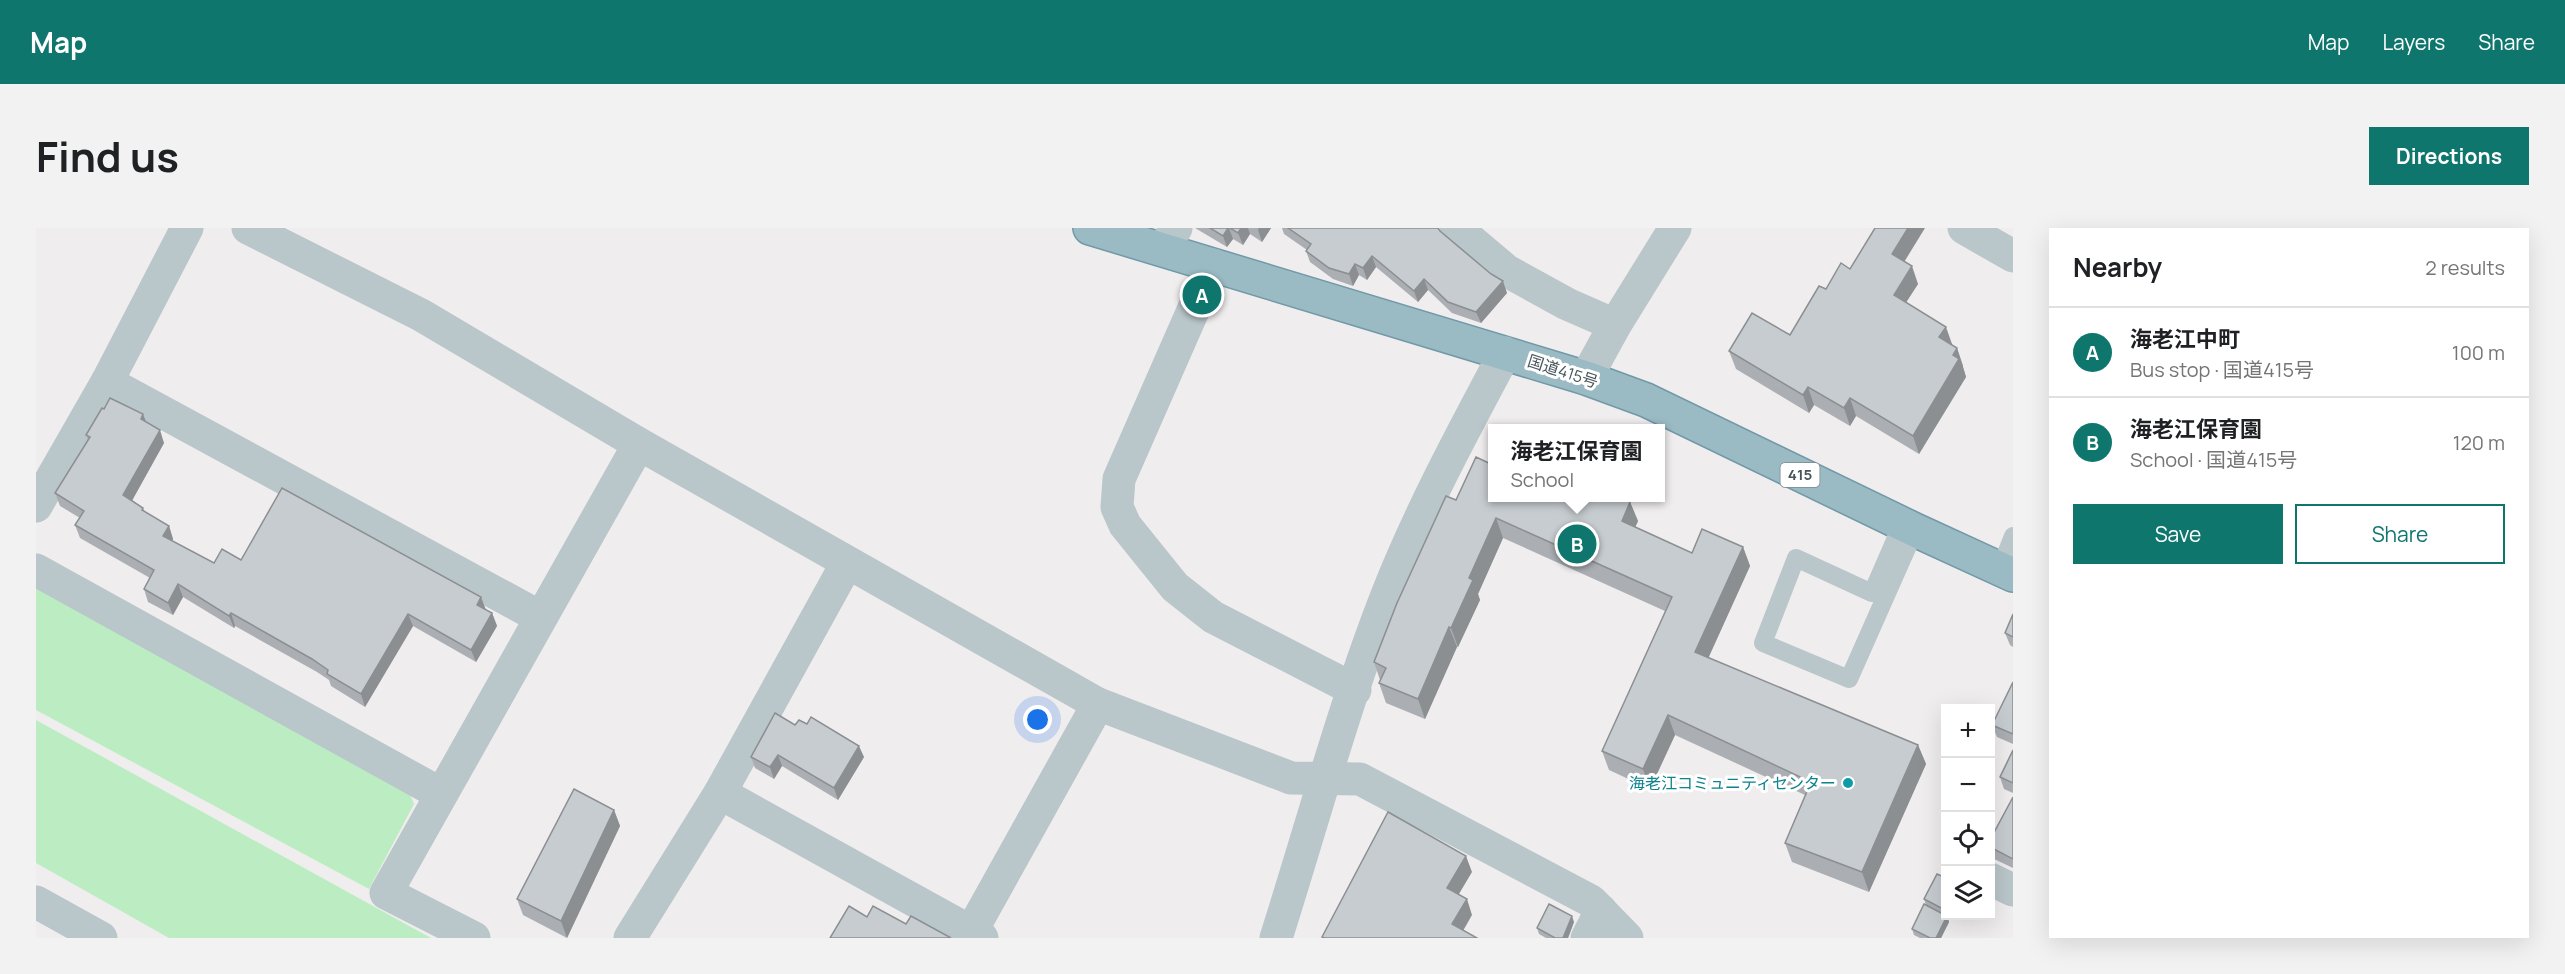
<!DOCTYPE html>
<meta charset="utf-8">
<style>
:root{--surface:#fff;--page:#f2f2f2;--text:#202124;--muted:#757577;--line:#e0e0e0;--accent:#0f766e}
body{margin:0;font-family:Manrope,"Noto Sans JP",sans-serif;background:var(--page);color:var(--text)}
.controls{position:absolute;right:18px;bottom:18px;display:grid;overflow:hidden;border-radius:0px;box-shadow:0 6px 24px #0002}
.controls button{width:54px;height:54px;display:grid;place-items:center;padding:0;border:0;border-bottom:2px solid var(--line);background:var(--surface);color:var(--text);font:30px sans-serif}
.you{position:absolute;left:1002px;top:492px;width:21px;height:21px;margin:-15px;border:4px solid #fff;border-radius:50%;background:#1a73e8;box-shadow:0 0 0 9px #1a73e833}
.badge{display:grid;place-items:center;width:39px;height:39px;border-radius:50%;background:var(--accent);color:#fff;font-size:20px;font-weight:700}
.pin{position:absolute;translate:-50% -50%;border:3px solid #fff;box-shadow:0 2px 6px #0006}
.popup{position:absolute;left:1452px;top:196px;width:177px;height:78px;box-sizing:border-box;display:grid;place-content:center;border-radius:0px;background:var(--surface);filter:drop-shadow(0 2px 4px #0005);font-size:20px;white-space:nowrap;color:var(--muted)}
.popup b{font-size:22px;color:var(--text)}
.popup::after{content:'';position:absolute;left:50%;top:100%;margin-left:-12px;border:12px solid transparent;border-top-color:var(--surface)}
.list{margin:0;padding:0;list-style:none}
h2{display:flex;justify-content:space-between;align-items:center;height:78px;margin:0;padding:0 24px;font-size:26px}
h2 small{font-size:20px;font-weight:400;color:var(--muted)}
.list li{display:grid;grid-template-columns:39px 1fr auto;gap:18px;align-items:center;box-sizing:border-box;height:90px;padding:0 24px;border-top:2px solid var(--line)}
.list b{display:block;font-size:22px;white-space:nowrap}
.list p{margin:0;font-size:20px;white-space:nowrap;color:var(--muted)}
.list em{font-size:20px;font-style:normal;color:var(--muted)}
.actions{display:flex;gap:12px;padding:18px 24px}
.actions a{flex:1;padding:14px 0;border:2px solid var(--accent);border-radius:0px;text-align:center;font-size:21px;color:var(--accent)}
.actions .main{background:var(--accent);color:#fff}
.icon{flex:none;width:33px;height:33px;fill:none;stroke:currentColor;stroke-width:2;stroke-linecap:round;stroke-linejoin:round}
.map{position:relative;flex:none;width:1977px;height:710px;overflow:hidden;border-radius:0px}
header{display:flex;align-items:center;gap:36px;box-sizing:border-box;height:84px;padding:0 30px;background:var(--accent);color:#fff}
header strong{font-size:28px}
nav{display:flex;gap:33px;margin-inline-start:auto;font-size:21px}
.intro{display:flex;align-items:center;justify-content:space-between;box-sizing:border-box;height:144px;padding:0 36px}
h1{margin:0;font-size:42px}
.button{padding:15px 27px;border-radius:0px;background:var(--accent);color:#fff;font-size:21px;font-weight:700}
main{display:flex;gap:36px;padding:0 36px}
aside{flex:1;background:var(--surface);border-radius:0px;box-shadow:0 6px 24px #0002}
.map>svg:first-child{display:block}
.green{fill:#bcedc2}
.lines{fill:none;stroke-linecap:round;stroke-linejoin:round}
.trunk-casing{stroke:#7199a7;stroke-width:36}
.service{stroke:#b9c6ca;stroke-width:18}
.minor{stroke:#b9c6ca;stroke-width:33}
.tertiary{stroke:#b9c6ca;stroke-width:33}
.trunk{stroke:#9abac4;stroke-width:33}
.wall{fill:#abafb3}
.shaded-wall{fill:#8b8f92}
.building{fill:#c7ccd0;stroke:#8b8f92;stroke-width:1.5}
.culture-dot{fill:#0f9aa8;stroke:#fff;stroke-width:2}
.labels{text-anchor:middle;stroke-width:6;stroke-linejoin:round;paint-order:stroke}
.shield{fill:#fff;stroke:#7e898c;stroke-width:1.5}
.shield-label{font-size:15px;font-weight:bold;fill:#46565a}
.street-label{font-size:16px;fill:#46565a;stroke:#fff}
.culture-label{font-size:16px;fill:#0d838f;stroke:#fff;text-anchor:end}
</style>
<header>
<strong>Map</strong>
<nav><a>Map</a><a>Layers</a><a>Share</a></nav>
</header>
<div class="intro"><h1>Find us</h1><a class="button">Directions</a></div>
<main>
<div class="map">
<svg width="1977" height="710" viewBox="0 0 1977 710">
<rect width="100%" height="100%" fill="#f0edee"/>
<g class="green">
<path d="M 0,353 L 373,564 L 378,576 L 333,661 L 0,482 Z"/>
<path d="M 0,492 L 395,710 L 133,710 L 0,635 Z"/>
</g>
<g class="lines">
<defs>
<path id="trunk" d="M 1054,0 L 1550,150 L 1610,172 L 1879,302 L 1977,347"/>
</defs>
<use href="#trunk" class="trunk-casing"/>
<g class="service">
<path d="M 1866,296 L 1836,365 L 1760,330 L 1727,415 L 1813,451 L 1879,302"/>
<path d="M 1964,341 L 1977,308"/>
</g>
<g class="minor">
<path d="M 212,0 L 385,87 L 603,216 L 1062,476 L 1255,550 L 1324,551 L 1555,673 L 1591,710"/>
<path d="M 1420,0 L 1471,43 L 1531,76 L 1579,97"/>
<path d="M 1928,0 L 1977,28"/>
<path d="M 1128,20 L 1140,0"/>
<path d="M 1177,37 L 1083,251 L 1081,279 L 1089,297 L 1139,359 L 1177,389 L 1319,462"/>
<path d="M 1550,150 L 1579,97 L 1639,0"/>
<path d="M 71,154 L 504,389"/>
<path d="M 0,278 L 71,154 L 151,0"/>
<path d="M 0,342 L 405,566"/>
<path d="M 684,565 L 946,710"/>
<path d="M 1954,651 L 1977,662"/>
<path d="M 935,704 L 1062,476"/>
<path d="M 438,710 L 350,665 L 603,216"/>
<path d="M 594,710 L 684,565 L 811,335"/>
<path d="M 1551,710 L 1565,683"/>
</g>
<g class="tertiary">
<path d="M 0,674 L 65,710"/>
<path d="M 1240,710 C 1276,597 1308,477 1351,367 C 1384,283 1427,204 1469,125"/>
</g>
<use href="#trunk" class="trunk"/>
</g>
<g class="wall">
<path d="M 1159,0 L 1235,0 L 1226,14 L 1214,6 L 1207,17 L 1197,11 L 1191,19 Z"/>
<path d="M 1246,0 L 1402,0 L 1404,3 L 1471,65 L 1445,95 L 1416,85 L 1392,62 L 1382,74 L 1340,39 L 1331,52 L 1323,47 L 1317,58 L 1297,51 L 1274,34 L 1270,23 L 1271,22 L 1248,6 Z"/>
<path d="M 1868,34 L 1882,56 L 1870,74 L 1916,116 L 1916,117 L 1921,120 L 1927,138 L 1927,139 L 1930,149 L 1883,226 L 1820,188 L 1814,198 L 1778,177 L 1773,185 L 1700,141 L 1693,123 L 1754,107 L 1790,61 L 1814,41 Z"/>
<path d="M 110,194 L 128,215 L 96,272 L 107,280 L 109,284 L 133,298 L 137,311 L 136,313 L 178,335 L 205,332 L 450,382 L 456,385 L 461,398 L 440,434 L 377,398 L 329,479 L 295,458 L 293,452 L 281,444 L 199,398 L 198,400 L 147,369 L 137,387 L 112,374 L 108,361 L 114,350 L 44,310 L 39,297 L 44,290 L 24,278 L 19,265 L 52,212 L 50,207 Z"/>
<path d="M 1457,270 L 1594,274 L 1602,293 L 1599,299 L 1656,325 L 1707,319 L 1714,338 L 1672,430 L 1882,517 L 1890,536 L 1833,664 L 1756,634 L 1749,615 L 1769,567 L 1639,507 L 1614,561 L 1573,542 L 1566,523 L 1629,383 L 1467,310 L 1442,366 L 1444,372 L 1422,419 L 1421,419 L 1389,491 L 1350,475 L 1343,455 L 1344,452 L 1338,434 L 1420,272 Z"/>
<path d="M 1977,386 L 1977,419 L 1974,417 L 1969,405 Z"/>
<path d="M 1977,454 L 1977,516 L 1961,509 L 1956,497 Z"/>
<path d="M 759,497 L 828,529 L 802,572 L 746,538 L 738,551 L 719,540 L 715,529 Z"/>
<path d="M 1977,522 L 1977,565 L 1968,561 L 1964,549 Z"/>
<path d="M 1977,569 L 1977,640 L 1956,630 L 1954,626 L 1954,612 Z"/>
<path d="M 578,582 L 584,598 L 531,710 L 487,687 L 481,671 Z"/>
<path d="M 1910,650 L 1910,687 L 1912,687 L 1913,694 L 1905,710 L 1884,710 L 1878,707 L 1876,701 L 1890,677 L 1888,671 Z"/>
<path d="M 1538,694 L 1532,710 L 1510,710 L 1503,706 L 1501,700 Z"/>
</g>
<g class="shaded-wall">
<path d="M 1192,0 L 1193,0 L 1197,11 L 1191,19 L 1187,8 Z"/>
<path d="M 1205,0 L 1212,0 L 1214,6 L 1207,17 L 1202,5 Z"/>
<path d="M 1223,0 L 1235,0 L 1226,14 L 1222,2 Z"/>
<path d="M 1872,0 L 1889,0 L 1862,44 L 1856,26 Z"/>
<path d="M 1336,28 L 1340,39 L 1331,52 L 1327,40 Z"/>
<path d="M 1319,36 L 1323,47 L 1317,58 L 1313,46 Z"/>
<path d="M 1876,38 L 1882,56 L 1864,84 L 1858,67 Z"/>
<path d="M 1388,51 L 1392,62 L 1382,74 L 1378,63 Z"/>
<path d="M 1467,53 L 1471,65 L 1445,95 L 1440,84 Z"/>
<path d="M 1910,99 L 1916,116 L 1910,127 L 1903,109 Z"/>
<path d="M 1921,120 L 1927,138 L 1927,139 L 1930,149 L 1883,226 L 1877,208 Z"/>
<path d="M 1772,159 L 1778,177 L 1773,185 L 1767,167 Z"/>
<path d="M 1814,170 L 1820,188 L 1814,198 L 1808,180 Z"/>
<path d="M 107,186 L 112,199 L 105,191 Z"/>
<path d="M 124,202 L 128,215 L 92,280 L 87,267 Z"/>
<path d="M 1594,274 L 1602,293 L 1593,313 L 1586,293 Z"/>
<path d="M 1460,290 L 1467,310 L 1442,366 L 1444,372 L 1422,419 L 1415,400 L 1433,350 Z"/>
<path d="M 133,298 L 137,311 L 131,321 L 127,308 Z"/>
<path d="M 1707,319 L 1714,338 L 1666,444 L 1659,424 Z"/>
<path d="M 142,356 L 147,369 L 137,387 L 132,375 Z"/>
<path d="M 445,369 L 450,382 L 441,377 Z"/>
<path d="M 195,385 L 199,398 L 198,400 L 193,388 Z"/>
<path d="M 456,385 L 461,398 L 440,434 L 435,422 Z"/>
<path d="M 372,386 L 377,398 L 329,479 L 325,466 Z"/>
<path d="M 1413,399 L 1421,419 L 1389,491 L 1382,471 Z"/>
<path d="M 1632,487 L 1639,507 L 1614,561 L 1607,541 Z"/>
<path d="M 1882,517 L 1890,536 L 1833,664 L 1826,644 Z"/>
<path d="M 823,518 L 828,529 L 802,572 L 798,560 Z"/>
<path d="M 742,527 L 746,538 L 738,551 L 734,539 Z"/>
<path d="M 578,582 L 584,598 L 531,710 L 525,693 Z"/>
<path d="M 1430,628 L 1436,644 L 1417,676 L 1411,660 Z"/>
<path d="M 1431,671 L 1436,687 L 1423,710 L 1416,696 Z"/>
<path d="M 1536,688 L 1538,694 L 1532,710 L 1527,710 Z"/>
<path d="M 1911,688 L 1913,694 L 1905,710 L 1900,710 Z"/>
</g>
<g class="building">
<path d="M 1174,0 L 1192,0 L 1187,8 Z"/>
<path d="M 1194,0 L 1205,0 L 1202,5 Z"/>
<path d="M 1252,0 L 1402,0 L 1404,3 L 1455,46 L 1467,53 L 1440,84 L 1412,74 L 1388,51 L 1378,63 L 1336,28 L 1327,40 L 1319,36 L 1313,46 L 1293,40 L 1270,23 L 1275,16 Z"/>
<path d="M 1839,0 L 1872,0 L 1856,26 L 1876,38 L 1858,67 L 1910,99 L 1903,109 L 1921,120 L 1917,127 L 1923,131 L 1877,208 L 1814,170 L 1808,180 L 1772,159 L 1767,167 L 1693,123 L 1716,85 L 1754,107 L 1783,58 L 1790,61 L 1805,35 L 1814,41 Z"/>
<path d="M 74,170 L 107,186 L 105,191 L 124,202 L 87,267 L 107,280 L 106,282 L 133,298 L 127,308 L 178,335 L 186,321 L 205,332 L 246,260 L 445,369 L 441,377 L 456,385 L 435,422 L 372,386 L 325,466 L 291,446 L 292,442 L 276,431 L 195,385 L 193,388 L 142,356 L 132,375 L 108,361 L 118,342 L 39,297 L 48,283 L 19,265 L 54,209 L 50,207 L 66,180 L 68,181 Z"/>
<path d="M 1440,229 L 1457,237 L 1457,270 L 1586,270 L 1594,274 L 1586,293 L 1656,325 L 1666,301 L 1707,319 L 1659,424 L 1882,517 L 1826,644 L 1749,615 L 1775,554 L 1632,487 L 1607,541 L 1566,523 L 1636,369 L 1460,290 L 1433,350 L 1437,352 L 1415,400 L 1413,399 L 1382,471 L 1343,455 L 1350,440 L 1338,434 L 1361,375 L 1410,268 L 1420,272 Z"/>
<path d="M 1977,386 L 1977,409 L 1969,405 Z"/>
<path d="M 1977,454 L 1977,506 L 1956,497 Z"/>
<path d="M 739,485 L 759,497 L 763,492 L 771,496 L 775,489 L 823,518 L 798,560 L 742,527 L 734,539 L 715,529 Z"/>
<path d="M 1977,522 L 1977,555 L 1964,549 Z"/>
<path d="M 538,561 L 578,582 L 525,693 L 481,671 Z"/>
<path d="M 1977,569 L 1977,631 L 1954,619 L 1954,612 Z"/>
<path d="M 1352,584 L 1430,628 L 1411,660 L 1431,671 L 1416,696 L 1441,710 L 1289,710 L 1286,709 Z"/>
<path d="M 1901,646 L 1910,650 L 1909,682 L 1888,671 Z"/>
<path d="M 1513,676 L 1536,688 L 1527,710 L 1519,710 L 1501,700 Z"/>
<path d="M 1888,676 L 1911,688 L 1900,710 L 1894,710 L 1876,701 Z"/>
<path d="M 813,678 L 831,689 L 837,678 L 870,696 L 875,688 L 915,710 L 794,710 Z"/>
</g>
<circle class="culture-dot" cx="1812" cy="555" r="6"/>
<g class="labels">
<rect class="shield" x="1744.5" y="235" width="39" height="24" rx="4.5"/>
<g class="shield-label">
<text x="1764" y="252">415</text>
</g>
<g class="street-label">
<text transform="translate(1527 143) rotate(18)" y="6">国道415号</text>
</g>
<g class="culture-label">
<text x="1800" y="561">海老江コミュニティセンター</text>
</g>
</g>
</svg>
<div class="controls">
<button>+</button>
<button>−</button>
<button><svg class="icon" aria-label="locate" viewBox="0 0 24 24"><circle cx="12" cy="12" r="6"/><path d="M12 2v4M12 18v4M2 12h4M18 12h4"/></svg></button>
<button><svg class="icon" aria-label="layers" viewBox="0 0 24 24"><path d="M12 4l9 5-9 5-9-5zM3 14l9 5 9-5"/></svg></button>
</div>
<div class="you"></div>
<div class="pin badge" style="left:1166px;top:67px">A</div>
<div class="pin badge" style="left:1541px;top:316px">B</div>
<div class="popup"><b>海老江保育園</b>School</div>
</div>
<aside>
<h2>Nearby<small>2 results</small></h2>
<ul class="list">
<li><span class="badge">A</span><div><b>海老江中町</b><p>Bus stop · 国道415号</p></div><em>100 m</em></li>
<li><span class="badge">B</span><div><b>海老江保育園</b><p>School · 国道415号</p></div><em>120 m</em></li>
</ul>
<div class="actions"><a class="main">Save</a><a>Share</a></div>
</aside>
</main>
